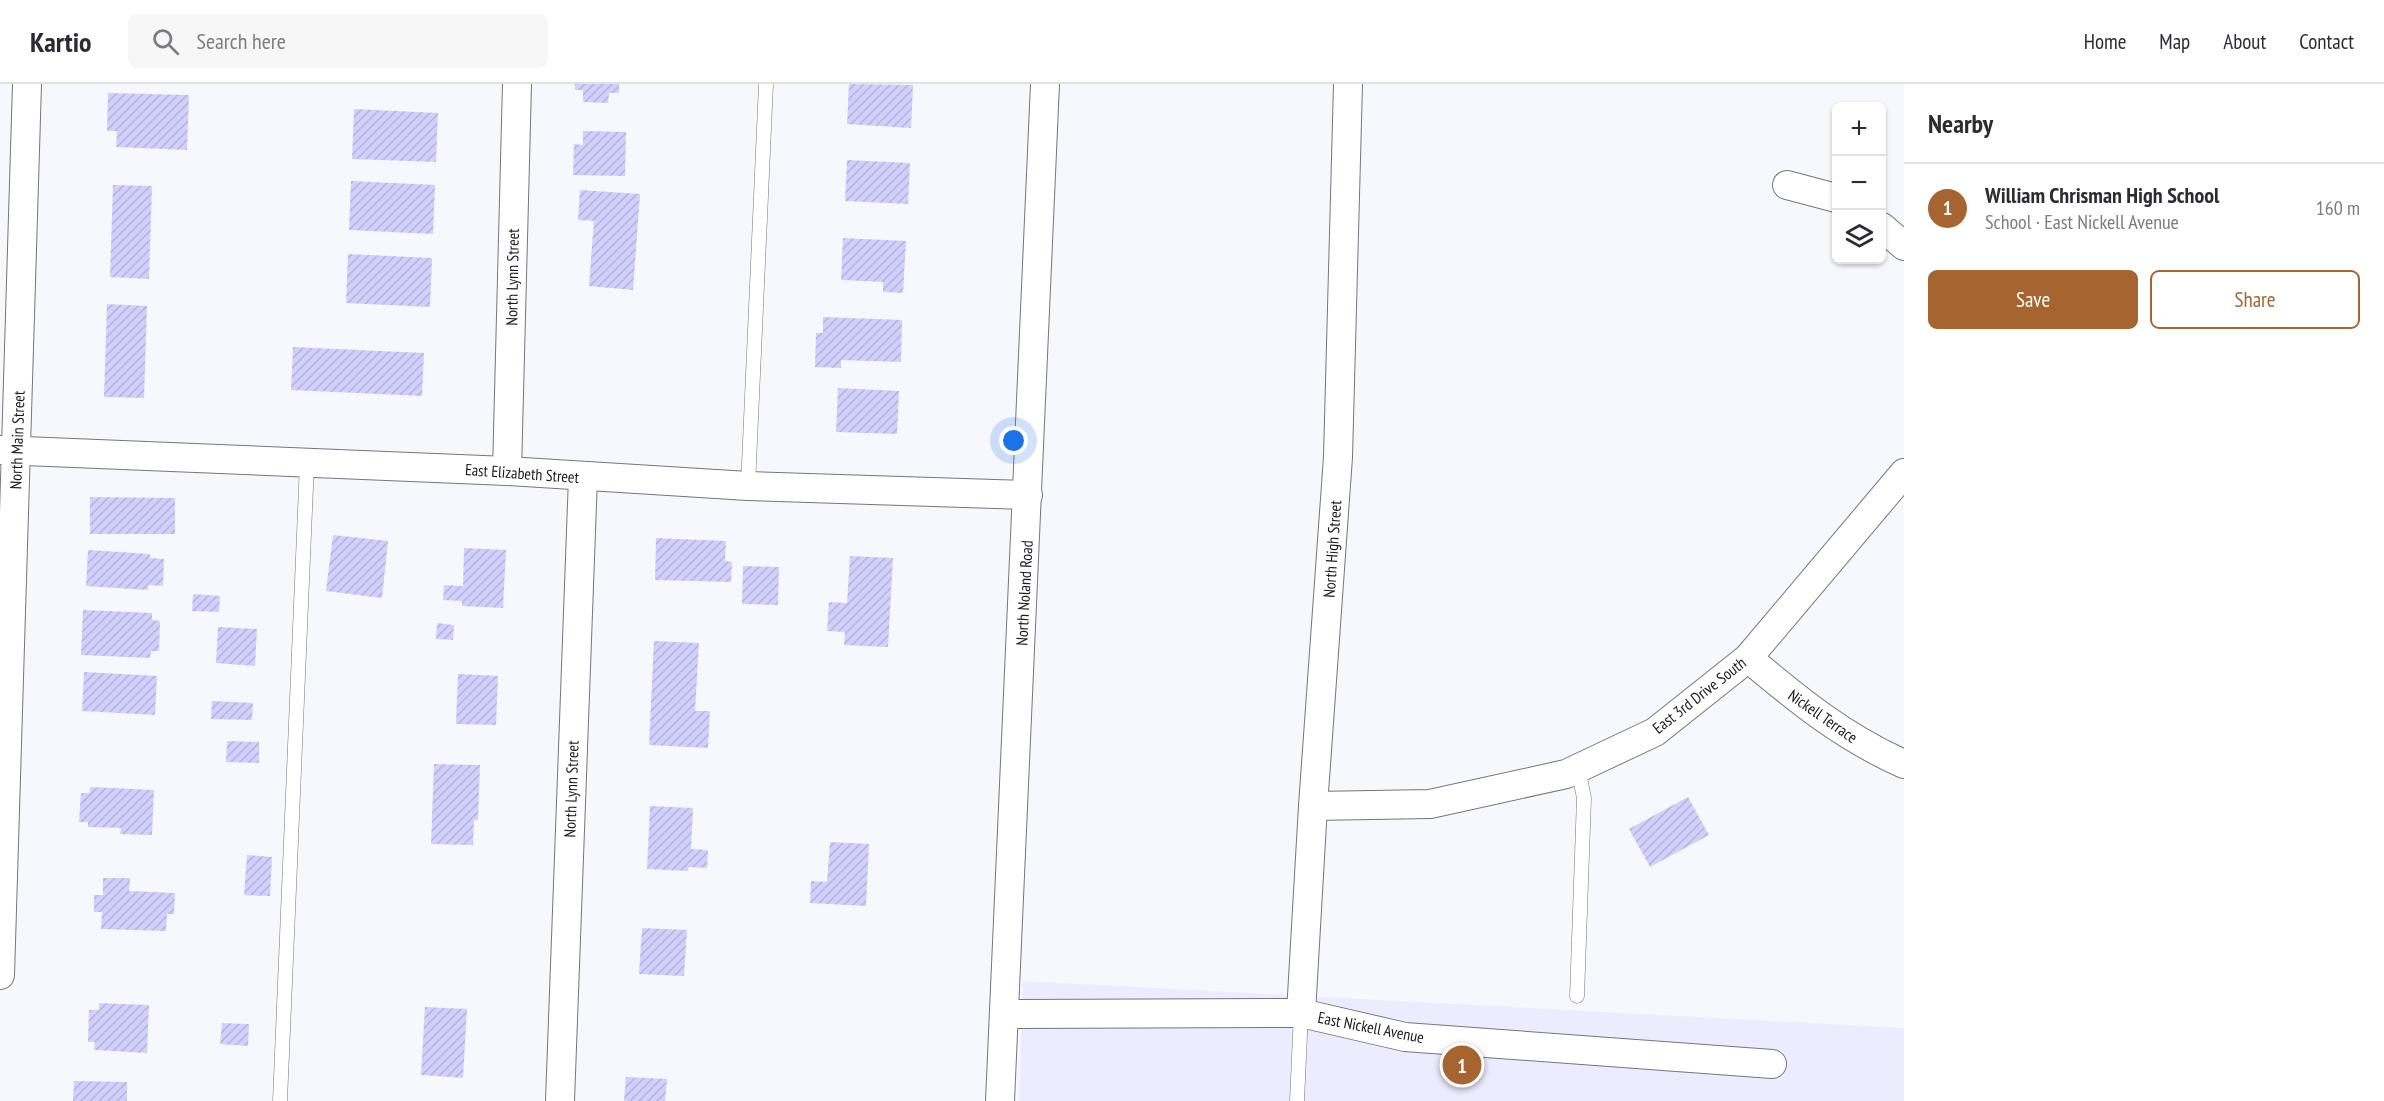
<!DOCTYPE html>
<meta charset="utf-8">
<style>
:root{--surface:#fff;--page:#f7f7f7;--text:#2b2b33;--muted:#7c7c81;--line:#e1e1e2;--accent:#a66530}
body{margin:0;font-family:"PT Sans Narrow",sans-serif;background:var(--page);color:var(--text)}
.controls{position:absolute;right:18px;top:18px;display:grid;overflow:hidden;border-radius:9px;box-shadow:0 2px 4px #0004}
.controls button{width:54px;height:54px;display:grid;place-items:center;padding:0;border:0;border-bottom:2px solid var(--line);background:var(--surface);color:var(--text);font:30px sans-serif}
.you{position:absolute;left:1014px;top:357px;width:21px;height:21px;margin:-15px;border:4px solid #fff;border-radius:50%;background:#1a73e8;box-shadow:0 0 0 9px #1a73e833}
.badge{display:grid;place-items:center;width:39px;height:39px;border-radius:50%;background:var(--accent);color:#fff;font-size:20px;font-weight:700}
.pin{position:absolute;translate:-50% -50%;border:3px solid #fff;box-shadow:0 2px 6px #0006}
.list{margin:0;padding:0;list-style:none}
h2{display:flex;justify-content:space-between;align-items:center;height:78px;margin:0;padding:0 24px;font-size:26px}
h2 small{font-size:20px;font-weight:400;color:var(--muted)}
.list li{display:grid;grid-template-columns:39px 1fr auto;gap:18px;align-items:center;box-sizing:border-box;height:90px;padding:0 24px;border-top:2px solid var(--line)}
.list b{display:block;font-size:22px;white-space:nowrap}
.list p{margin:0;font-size:20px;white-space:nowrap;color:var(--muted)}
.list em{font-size:20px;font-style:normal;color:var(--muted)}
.actions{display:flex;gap:12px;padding:18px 24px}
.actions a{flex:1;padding:14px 0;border:2px solid var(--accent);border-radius:9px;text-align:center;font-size:21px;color:var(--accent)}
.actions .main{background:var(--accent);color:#fff}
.icon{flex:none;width:33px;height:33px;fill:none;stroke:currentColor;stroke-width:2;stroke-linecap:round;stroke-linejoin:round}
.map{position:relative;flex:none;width:1904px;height:1017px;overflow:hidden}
header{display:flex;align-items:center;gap:36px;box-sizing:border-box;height:84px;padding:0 30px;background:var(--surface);border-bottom:2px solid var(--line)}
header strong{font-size:28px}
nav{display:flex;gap:33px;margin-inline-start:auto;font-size:21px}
.search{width:420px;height:54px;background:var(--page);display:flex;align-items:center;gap:15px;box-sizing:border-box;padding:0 21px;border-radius:9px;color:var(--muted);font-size:22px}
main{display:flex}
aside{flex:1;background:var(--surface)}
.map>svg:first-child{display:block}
.built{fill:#edecff}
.building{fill:url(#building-hatch)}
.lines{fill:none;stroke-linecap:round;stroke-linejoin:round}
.service-casing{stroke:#75757e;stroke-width:15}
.minor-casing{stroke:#75757e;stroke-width:30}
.service{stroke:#fff;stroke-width:14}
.minor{stroke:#fff;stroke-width:28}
.labels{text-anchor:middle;stroke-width:6;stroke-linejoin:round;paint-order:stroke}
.street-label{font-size:16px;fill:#1a191d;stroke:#fff}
</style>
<header>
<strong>Kartio</strong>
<div class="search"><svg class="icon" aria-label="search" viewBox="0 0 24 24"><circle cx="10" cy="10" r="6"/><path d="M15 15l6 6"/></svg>Search here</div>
<nav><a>Home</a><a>Map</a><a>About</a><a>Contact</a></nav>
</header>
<main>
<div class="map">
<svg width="1904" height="1017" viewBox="0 0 1904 1017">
<defs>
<pattern id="building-hatch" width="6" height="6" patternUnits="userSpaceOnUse" patternTransform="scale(1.5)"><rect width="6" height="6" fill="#d1d0fd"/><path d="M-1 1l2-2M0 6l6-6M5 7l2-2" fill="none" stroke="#b3b2d8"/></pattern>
</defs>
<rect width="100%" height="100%" fill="#f7f7fe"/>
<path class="built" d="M 1023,897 L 1904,944 L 1904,1017 L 1019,1017 Z"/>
<g class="building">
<path d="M 575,0 L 619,0 L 619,9 L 609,9 L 608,19 L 583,18 L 583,6 L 575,6 Z"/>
<path d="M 849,0 L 913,1 L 911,44 L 847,40 Z"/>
<path d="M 108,9 L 189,11 L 187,66 L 116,63 L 117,47 L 107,47 Z"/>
<path d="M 354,25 L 438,29 L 436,78 L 352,75 Z"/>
<path d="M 583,47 L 626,48 L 625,92 L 573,91 L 574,60 L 583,61 Z"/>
<path d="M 847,76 L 910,79 L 908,120 L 845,117 Z"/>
<path d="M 351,97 L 435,101 L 433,150 L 349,146 Z"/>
<path d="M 113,101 L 152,102 L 149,195 L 110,193 Z"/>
<path d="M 580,106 L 640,110 L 633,206 L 589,202 L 594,137 L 578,136 Z"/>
<path d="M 843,154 L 906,157 L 903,209 L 883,208 L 883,198 L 841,196 Z"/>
<path d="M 348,170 L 432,174 L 430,223 L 346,219 Z"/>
<path d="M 107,220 L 147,222 L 144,314 L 104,313 Z"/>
<path d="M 823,233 L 902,236 L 901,278 L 841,276 L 841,284 L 815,283 L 816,249 L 823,249 Z"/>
<path d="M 293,263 L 424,269 L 422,312 L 291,306 Z"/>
<path d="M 838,304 L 899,307 L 897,350 L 836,348 Z"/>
<path d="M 90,413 L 175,414 L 175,450 L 90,450 Z"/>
<path d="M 333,451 L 388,457 L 382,514 L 326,507 Z"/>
<path d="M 656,454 L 726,457 L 725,477 L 732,478 L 731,498 L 655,496 Z"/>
<path d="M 464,464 L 506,466 L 503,524 L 462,522 L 462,517 L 443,516 L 444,501 L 463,502 Z"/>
<path d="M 88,466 L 150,470 L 150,474 L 164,475 L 163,502 L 148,501 L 148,506 L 86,502 Z"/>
<path d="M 850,472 L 893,474 L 888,563 L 844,561 L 845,548 L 827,547 L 829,518 L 847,519 Z"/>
<path d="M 743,482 L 779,483 L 778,521 L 742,520 Z"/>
<path d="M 193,510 L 220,512 L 219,528 L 192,527 Z"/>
<path d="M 83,526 L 152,529 L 152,536 L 160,537 L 159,567 L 151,567 L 150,574 L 81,571 Z"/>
<path d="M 437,539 L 454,541 L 453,556 L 436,555 Z"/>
<path d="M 218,543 L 257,545 L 255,582 L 216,579 Z"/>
<path d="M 654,557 L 699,559 L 695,627 L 710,627 L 708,664 L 649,661 Z"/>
<path d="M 84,588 L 157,592 L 155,631 L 82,627 Z"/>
<path d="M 458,590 L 498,592 L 496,641 L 456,640 Z"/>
<path d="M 212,617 L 253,619 L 252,636 L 211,635 Z"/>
<path d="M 227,657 L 259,658 L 259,679 L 226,678 Z"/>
<path d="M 434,680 L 480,681 L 478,736 L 474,736 L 473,761 L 431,760 Z"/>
<path d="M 90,703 L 154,706 L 152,751 L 120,750 L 121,744 L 88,743 L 88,738 L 79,738 L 81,709 L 90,709 Z"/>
<path d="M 1688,713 L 1709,751 L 1650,783 L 1629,745 Z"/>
<path d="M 650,722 L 693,724 L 691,765 L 708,766 L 707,784 L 689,783 L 688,787 L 647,785 Z"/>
<path d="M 830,758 L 869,760 L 866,822 L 810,819 L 811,797 L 827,798 Z"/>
<path d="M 247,771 L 272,773 L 270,812 L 244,811 Z"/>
<path d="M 103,794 L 130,794 L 129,807 L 175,809 L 174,830 L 167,830 L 166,847 L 101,845 L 102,828 L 94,828 L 94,811 L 103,811 Z"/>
<path d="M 642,844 L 687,846 L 684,892 L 639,890 Z"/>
<path d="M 99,919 L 149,921 L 147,969 L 94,966 L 95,958 L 88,958 L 89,926 L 99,926 Z"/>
<path d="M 425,923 L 467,925 L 463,994 L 421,991 Z"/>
<path d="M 222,939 L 249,940 L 248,962 L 220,960 Z"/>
<path d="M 626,993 L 667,995 L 665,1017 L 624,1017 Z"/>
<path d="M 74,997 L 127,998 L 127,1017 L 73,1017 Z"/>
</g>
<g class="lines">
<defs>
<g id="service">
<path d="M 748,402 L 766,0"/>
<path d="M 1577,912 L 1584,714 L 1578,684"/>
<path d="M 280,1017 L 307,379"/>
<path d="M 1297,1017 L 1301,929"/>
</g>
<g id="minor">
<path d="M 1787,101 L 1836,114"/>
<path d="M 1882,143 L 1904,162"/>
<path d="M 0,366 L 507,387 L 748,402 L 1028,411"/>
<path d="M 507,387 L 517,0"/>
<path d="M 1748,574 C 1798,616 1843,653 1904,680"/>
<path d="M 1313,722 L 1430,720 L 1566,690 L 1655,648 L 1748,574 L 1904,389"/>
<path d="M 0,891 L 27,0"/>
<path d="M 1301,929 L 1313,722 L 1338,373 L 1348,0"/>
<path d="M 1004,930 L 1301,929 L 1405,953 L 1772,980"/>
<path d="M 560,1017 L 583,393"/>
<path d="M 1000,1017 L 1045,0"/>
</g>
</defs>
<use href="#service" class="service-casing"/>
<use href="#minor" class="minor-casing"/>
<use href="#service" class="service"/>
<use href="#minor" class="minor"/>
</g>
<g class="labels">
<g class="street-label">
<text transform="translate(512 193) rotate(-89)" y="6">North Lynn Street</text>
<text transform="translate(17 356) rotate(-88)" y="6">North Main Street</text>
<text transform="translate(522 389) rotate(4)" y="6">East Elizabeth Street</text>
<text transform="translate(1332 465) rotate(-86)" y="6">North High Street</text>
<text transform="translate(1024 509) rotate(-87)" y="6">North Noland Road</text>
<text transform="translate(1699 611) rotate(-38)" y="6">East 3rd Drive South</text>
<text transform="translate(1823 632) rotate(35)" y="6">Nickell Terrace</text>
<text transform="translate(571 705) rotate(-88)" y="6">North Lynn Street</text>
<text transform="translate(1371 943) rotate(11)" y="6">East Nickell Avenue</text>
</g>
</g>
</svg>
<div class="controls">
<button>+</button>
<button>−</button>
<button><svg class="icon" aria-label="layers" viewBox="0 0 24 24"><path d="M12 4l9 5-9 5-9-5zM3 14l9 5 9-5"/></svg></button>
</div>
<div class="you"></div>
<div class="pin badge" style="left:1462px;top:981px">1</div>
</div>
<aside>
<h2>Nearby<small></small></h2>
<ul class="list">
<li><span class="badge">1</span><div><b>William Chrisman High School</b><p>School · East Nickell Avenue</p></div><em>160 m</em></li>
</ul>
<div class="actions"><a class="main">Save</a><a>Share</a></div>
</aside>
</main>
